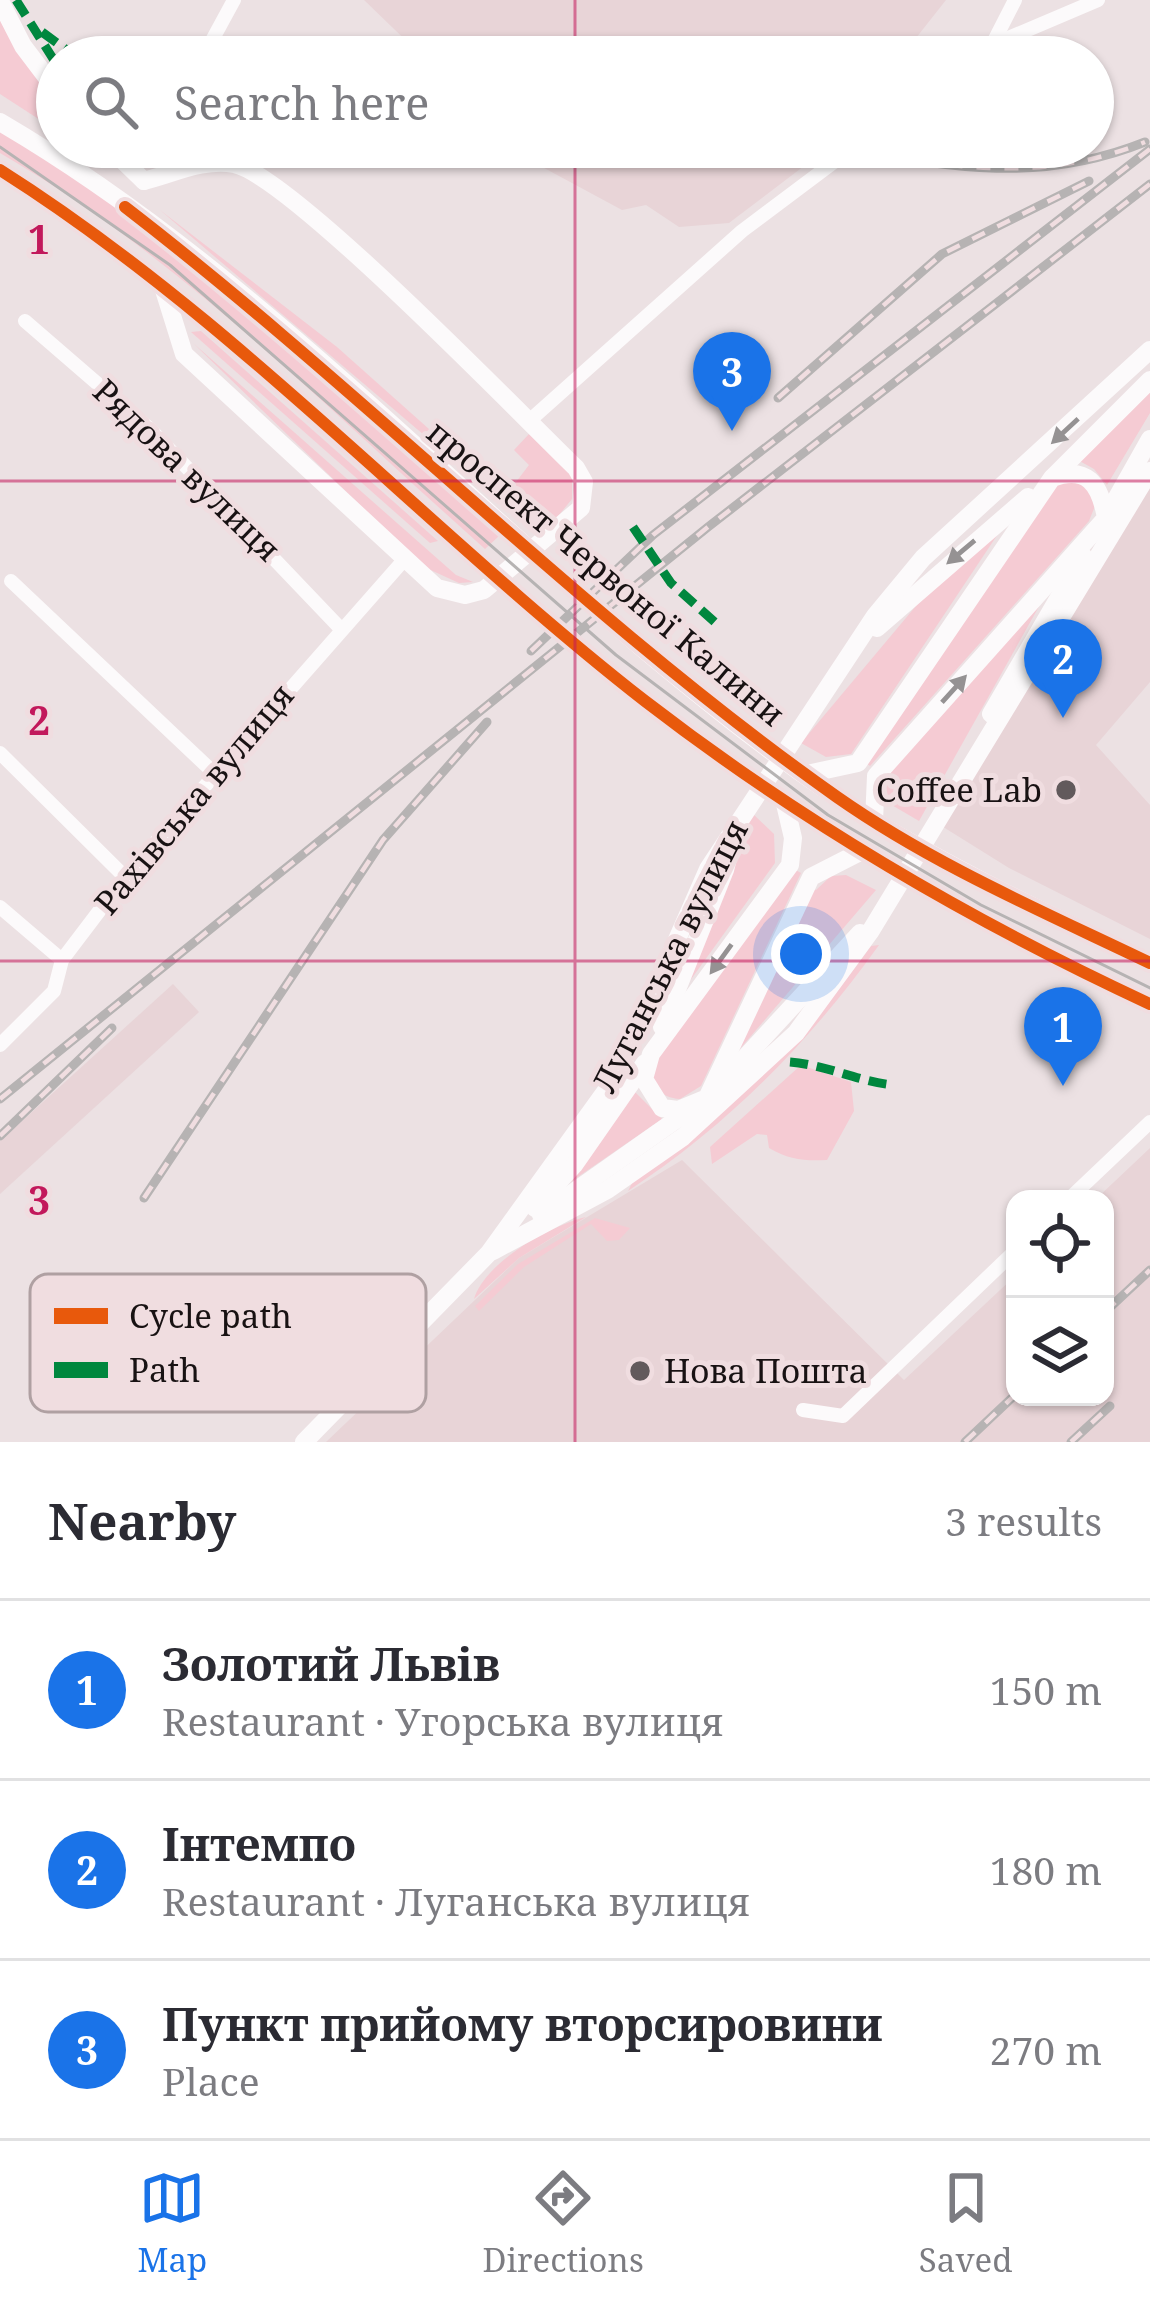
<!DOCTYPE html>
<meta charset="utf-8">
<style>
:root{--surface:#fff;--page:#f2f2f3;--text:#2b2b33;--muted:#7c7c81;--line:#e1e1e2;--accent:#1a73e8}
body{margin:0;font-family:"Noto Serif",serif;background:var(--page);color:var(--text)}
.controls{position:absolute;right:36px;bottom:36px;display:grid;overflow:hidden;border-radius:24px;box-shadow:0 3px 9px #0004}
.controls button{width:108px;height:108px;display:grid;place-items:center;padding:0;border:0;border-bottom:3px solid var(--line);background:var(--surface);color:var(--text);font:60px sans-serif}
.you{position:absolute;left:801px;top:954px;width:42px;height:42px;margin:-30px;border:9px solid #fff;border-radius:50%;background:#1a73e8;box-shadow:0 0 0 18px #1a73e833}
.badge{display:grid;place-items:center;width:78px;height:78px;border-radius:50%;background:var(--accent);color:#fff;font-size:39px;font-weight:700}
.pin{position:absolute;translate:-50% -99px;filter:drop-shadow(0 3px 6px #0008)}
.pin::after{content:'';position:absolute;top:63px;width:42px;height:36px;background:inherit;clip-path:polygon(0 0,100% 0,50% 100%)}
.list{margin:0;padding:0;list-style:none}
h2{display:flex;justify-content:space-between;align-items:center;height:156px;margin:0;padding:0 48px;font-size:51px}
h2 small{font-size:39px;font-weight:400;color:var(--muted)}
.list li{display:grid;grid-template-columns:78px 1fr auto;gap:36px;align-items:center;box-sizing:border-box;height:180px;padding:0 48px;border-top:3px solid var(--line)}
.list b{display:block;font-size:45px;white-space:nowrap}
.list p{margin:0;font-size:39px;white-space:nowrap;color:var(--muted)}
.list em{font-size:39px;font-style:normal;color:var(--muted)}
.icon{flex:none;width:66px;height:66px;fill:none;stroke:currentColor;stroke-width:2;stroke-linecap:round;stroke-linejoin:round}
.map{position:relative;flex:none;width:1150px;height:1442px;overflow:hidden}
.search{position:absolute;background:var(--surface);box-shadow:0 3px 9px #0004;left:36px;right:36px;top:36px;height:132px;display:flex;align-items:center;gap:30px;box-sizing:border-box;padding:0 42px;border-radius:66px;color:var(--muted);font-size:45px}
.sheet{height:696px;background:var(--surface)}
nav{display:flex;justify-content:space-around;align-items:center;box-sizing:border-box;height:168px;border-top:3px solid var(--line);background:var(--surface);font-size:33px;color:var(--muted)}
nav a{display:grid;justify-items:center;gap:6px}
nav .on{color:var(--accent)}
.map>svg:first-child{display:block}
.built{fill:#e8d4d7}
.green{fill:#f5cbd3}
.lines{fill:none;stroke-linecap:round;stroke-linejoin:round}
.street{stroke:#fcfafb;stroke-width:14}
.secondary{stroke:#fcfafb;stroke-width:18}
.tram{stroke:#b6b3b3;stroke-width:3}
.rail-casing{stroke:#b6b3b3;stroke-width:9}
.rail{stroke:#f0dde0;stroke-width:4.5;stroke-dasharray:14;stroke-linecap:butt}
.quiet{stroke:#00873e;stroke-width:9;stroke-dasharray:18 9;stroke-linecap:butt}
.cycleway-casing{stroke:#f0dde0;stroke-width:20}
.cycleway{stroke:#e8590c;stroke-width:12}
.oneway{fill:#959293}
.grid{fill:none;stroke:#c2185b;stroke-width:3;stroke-opacity:0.55}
.poi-dot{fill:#625a5c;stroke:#f0dde0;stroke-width:4.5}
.labels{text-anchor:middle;stroke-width:10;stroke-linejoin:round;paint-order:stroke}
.street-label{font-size:33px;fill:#181213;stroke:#f0dde0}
.poi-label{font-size:33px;fill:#181213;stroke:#f0dde0;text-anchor:end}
.key{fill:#f0dde0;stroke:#afa0a2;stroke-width:3}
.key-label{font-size:33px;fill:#181213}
.grid-label{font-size:39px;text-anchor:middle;font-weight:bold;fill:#c2185b;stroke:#f0dde0;stroke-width:10;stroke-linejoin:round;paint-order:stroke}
</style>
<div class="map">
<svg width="1150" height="1442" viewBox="0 0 1150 1442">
<rect width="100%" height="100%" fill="#ece1e3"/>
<g class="built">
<path d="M 364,0 L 946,0 L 901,57 L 423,57 Z"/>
<path d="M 518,147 L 829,147 L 729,223 L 679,227 L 646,205 L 622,210 L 533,162 Z"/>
<path d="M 1150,480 L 1150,682 L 1096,745 L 1150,805 L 1150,939 L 1009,868 L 940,825 Z"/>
<path d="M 173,984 L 199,1012 L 0,1194 L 0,1141 Z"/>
<path d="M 1150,1148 L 1150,1442 L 326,1442 L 519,1258 L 682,1160 L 904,1380 L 1015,1276 L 1015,1397 L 1105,1397 L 1105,1199 L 1096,1199 Z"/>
</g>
<g class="green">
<path d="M 0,16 L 57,99 L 57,131 L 0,94 Z"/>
<path d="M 0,131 C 183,239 340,397 499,536 L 485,549 C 331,412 180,257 0,153 Z"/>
<path d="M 160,210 L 337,347 L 494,487 L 492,493 Z"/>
<path d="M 201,331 L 438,541 L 430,543 L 191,332 Z"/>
<path d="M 193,343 L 456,575 L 473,582 L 459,583 L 424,567 Z"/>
<path d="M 1150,386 L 1150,413 L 1107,485 L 1094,469 L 1076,459 Z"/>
<path d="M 529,434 L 572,475 L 572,499 L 550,526 L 546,514 L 513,486 L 529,465 L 514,450 Z"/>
<path d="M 1055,481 L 1086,484 L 1095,506 L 1089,521 L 870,766 L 866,763 Z"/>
<path d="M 1002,528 L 851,754 L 826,757 L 801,743 L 921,600 Z"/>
<path d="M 1042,601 L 919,821 L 890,804 L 883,776 Z"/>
<path d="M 752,813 L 774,834 L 775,863 L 684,989 Z"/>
<path d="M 794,869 L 801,873 L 701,1086 L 680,1099 C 660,1098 653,1086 651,1067 Z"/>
<path d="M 846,875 L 876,890 L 739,1050 L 811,887 L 816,890 L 831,876 Z"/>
<path d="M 879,945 C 808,1044 729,1124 628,1191 L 633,1181 C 727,1113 804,1041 871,946 Z"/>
<path d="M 801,1065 L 851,1082 L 854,1111 L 827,1160 C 805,1161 789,1160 769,1148 L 767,1135 L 757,1134 L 712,1164 L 710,1147 Z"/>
<path d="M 635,1092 L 662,1119 L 569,1183 Z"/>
<path d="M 586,1217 L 519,1258 L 474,1299 C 485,1262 551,1225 586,1217 Z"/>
<path d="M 595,1218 L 630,1228 L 619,1240 L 607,1241 L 591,1224 L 524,1267 L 479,1311 L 475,1306 L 518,1264 Z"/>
</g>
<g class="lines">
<g class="street">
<path d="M 992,45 L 1015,0"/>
<path d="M 203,57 L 234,0"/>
<path d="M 975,57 L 992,45 L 1098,0"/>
<path d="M 193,147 L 213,162"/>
<path d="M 25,321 L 151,430 L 340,628"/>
<path d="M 528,422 L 742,231 L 854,147"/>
<path d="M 11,581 L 213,772"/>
<path d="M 0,753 L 125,877"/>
<path d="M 0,907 L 62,960"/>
<path d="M 0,1045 L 54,991 L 62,960 L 125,877 L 403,561"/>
<path d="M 1069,1199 L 1150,1122"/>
<path d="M 803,1410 L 843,1416 L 1015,1251"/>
</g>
<g class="secondary">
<path d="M 0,1 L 23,46 L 57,91"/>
<path d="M 0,122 C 241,263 436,475 648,653 C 719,712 795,773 874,821 C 963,875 1057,918 1150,963"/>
<path d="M 109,147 L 144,181"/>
<path d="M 0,170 C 236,319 426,530 645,701 C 803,823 969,920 1150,1004"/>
<path d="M 144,181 C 172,174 205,158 234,164 C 291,176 520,414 576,468 L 584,482 L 581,508 L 484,590 L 465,595 L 437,588 L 184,354 L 164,290"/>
<path d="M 1054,476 L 1150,380"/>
<path d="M 1106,517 L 1150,439"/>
<path d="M 877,628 L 1028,497"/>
<path d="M 991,714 L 1083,556"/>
<path d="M 807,774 L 858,763 L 1052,478 C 1087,465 1100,484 1106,518 L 876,776 L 874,821"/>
<path d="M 785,804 L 793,838 L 790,865 L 651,1054 L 644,1079 L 662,1108 L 678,1110 L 707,1098 L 811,877 L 858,853"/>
<path d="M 662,1027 L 725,870 L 734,834"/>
<path d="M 716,1089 L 860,933"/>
<path d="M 535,1208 L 574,1165 L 645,1063"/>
<path d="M 541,1215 L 690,1110"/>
<path d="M 493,1251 L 607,1190 L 683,1137 L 796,1033 L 870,932 L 1150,471"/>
<path d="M 304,1442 L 489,1253 L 618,1074 L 708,869 L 875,616 L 923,558 L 1150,350"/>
</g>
<path class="tram" d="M 0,147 L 170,265 L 616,655 L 828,815 L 981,905 L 1150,988"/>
<defs>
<g id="rail">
<path d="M 838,147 C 948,167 1038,185 1145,142"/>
<path d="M 778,398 L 942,254 L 1089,181"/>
<path d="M 531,651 L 653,535 L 1150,149"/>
<path d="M 0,1099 L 708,527 L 1150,184"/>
<path d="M 0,1136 L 112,1028"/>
<path d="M 144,1198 L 383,840 L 487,722"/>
<path d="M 1105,1312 L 1150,1270"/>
<path d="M 965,1442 L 1015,1395"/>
<path d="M 1071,1442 L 1110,1406"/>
</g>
</defs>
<use href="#rail" class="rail-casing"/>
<use href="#rail" class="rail"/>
<g class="quiet">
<path d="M 16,0 L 57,65"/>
<path d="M 42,32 L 76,57"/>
<path d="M 126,147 L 131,152"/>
<path d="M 633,527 L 671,583 L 717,624"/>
<path d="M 790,1062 C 827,1065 856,1081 893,1085"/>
</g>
<defs>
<g id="cycleway">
<path d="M 0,170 C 236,319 426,530 645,701 C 803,823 969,920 1150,1004"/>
<path d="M 125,207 C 369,395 585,619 837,797 C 934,865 1044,912 1150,963"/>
</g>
</defs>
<use href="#cycleway" class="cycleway-casing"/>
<use href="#cycleway" class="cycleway"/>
</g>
<defs><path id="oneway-solid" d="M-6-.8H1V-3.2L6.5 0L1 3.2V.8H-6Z" transform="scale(3)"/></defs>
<g class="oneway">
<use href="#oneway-solid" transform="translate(1065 431) rotate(137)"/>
<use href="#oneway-solid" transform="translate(961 552) rotate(140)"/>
<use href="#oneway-solid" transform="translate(954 689) rotate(-48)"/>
<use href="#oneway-solid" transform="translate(721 959) rotate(126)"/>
</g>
<path class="grid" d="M 575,0 L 575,57M 575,147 L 575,1442M 0,481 L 1150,481M 0,961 L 1150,961"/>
<g class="poi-dot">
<circle cx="1066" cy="790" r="12"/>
<circle cx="640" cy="1371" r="12"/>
</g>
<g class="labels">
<g class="street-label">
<text transform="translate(187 470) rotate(44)" y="12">Рядова вулиця</text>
<text transform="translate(606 573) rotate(40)" y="12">проспект Червоної Калини</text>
<text transform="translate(194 799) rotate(-50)" y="12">Рахівська вулиця</text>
<text transform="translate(670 956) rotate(-63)" y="12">Луганська вулиця</text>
</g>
<g class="poi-label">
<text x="1042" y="802">Coffee Lab</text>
<text x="664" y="1383" text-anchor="start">Нова Пошта</text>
</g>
</g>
<rect x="30" y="1274" width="396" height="138" rx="18" class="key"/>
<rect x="54" y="1308" width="54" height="16" fill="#e8590c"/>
<rect x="54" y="1362" width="54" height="16" fill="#00873e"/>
<g class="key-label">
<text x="129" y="1328">Cycle path</text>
<text x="129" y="1382">Path</text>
</g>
<g class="grid-label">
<text x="39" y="254">1</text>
<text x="39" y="735">2</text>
<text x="39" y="1215">3</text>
</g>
</svg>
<div class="controls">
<button><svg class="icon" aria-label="locate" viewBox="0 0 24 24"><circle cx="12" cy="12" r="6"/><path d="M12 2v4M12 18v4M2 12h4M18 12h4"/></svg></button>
<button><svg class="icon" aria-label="layers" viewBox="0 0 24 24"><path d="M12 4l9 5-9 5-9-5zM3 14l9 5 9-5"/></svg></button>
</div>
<div class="you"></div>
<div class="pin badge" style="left:1063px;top:1086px">1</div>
<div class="pin badge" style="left:1063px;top:718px">2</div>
<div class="pin badge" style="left:732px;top:431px">3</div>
<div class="search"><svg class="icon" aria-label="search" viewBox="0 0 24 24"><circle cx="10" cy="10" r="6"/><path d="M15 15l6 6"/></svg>Search here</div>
</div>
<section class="sheet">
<h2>Nearby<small>3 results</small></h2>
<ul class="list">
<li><span class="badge">1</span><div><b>Золотий Львів</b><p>Restaurant · Угорська вулиця</p></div><em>150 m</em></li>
<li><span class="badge">2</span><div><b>Інтемпо</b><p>Restaurant · Луганська вулиця</p></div><em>180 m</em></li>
<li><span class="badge">3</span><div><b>Пункт прийому вторсировини</b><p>Place</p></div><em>270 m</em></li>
</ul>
</section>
<nav>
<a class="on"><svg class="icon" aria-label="map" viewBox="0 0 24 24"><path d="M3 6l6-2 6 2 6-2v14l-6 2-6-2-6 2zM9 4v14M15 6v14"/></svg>Map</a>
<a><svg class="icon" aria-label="directions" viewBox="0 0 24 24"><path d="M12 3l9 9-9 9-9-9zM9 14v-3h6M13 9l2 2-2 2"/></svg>Directions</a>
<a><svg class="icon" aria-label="saved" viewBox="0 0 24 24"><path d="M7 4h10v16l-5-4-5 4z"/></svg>Saved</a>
</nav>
